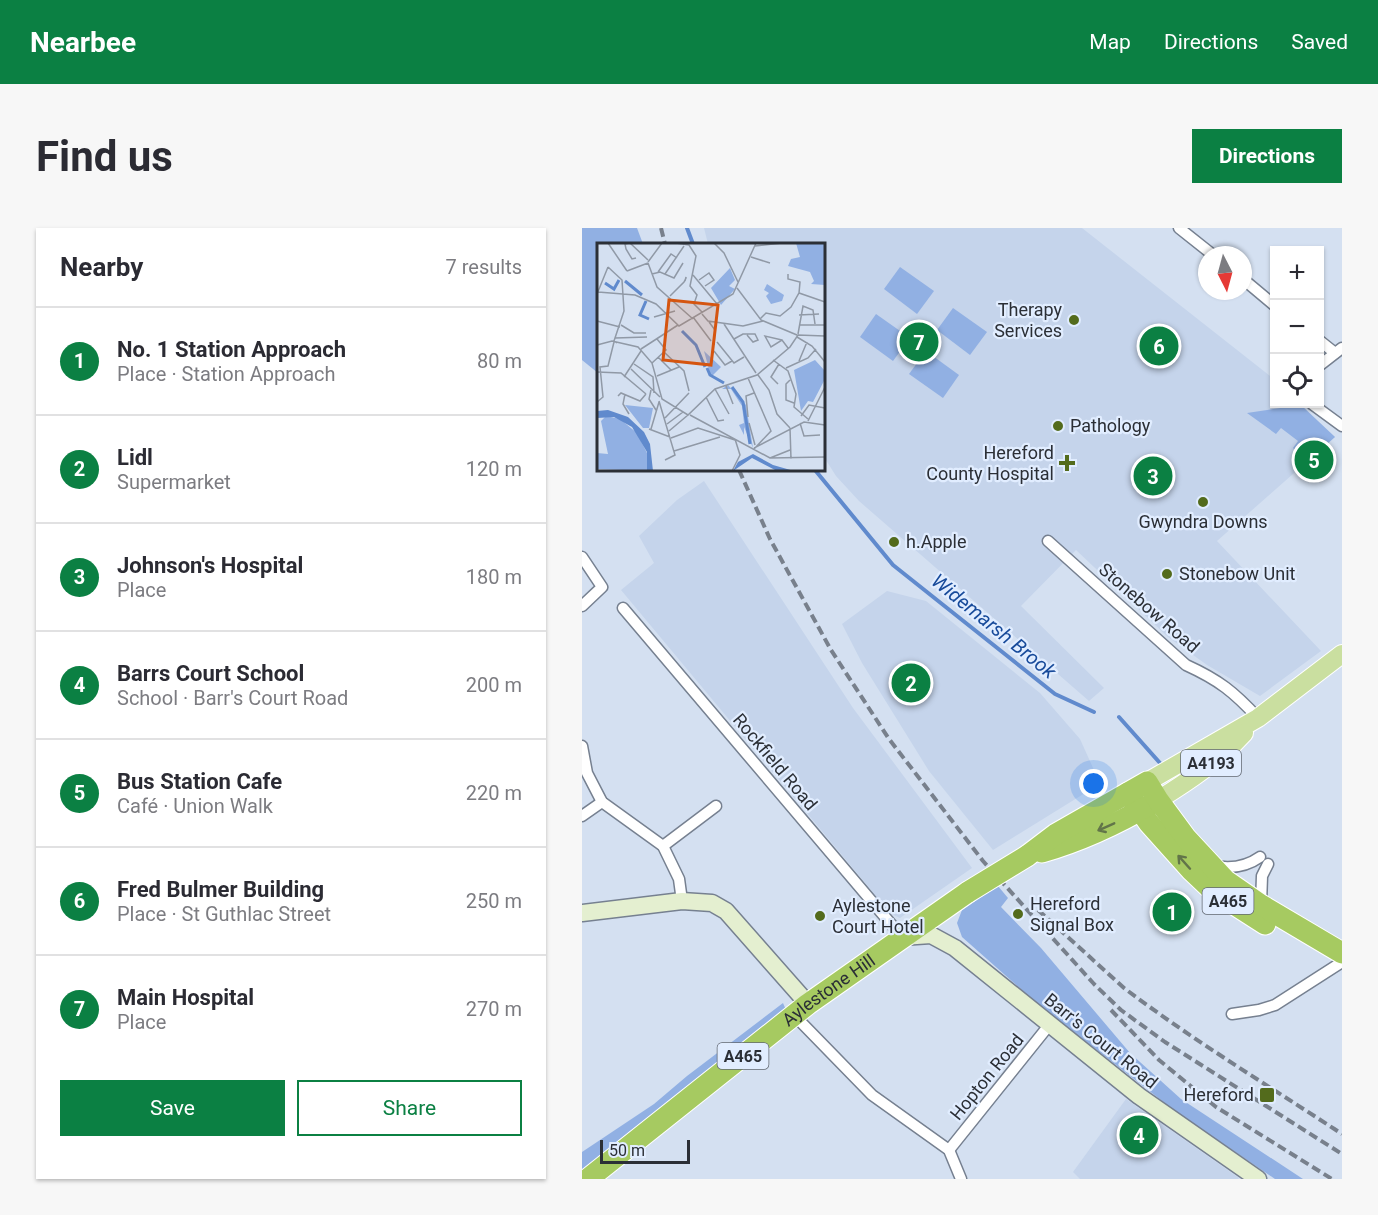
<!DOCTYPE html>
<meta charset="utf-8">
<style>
:root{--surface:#fff;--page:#f7f7f7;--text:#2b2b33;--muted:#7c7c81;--line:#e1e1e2;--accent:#0b8043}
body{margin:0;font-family:Roboto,sans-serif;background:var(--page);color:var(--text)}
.controls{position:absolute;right:18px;top:18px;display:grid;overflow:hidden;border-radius:0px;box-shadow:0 2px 4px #0004}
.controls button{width:54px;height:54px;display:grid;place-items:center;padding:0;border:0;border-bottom:2px solid var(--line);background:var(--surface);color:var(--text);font:30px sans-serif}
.compass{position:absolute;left:616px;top:18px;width:54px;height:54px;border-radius:50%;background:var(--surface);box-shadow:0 2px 4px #0004;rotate:174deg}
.scale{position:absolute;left:18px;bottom:15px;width:90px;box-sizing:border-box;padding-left:6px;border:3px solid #2b2f36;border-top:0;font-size:16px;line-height:21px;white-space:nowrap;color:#2b2f36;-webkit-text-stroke:4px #e1edff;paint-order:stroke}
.you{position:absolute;left:512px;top:556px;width:21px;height:21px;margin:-15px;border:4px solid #fff;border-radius:50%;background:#1a73e8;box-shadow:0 0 0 9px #1a73e833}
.badge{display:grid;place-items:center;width:39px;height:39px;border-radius:50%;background:var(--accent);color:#fff;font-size:20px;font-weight:700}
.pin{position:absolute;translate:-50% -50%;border:3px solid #fff;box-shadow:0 2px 6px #0006}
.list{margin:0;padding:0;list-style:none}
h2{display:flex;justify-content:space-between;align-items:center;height:78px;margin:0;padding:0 24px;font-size:26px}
h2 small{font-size:20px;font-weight:400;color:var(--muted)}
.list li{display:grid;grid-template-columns:39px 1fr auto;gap:18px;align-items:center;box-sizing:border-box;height:108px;padding:0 24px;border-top:2px solid var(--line)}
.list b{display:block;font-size:22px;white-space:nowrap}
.list p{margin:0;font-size:20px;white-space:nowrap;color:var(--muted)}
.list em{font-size:20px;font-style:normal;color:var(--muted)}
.actions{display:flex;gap:12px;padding:18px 24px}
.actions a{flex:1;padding:14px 0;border:2px solid var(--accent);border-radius:0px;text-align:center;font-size:21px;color:var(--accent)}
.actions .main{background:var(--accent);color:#fff}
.icon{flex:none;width:33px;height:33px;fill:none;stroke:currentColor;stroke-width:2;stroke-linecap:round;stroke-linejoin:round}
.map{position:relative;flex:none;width:760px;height:951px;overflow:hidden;border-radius:0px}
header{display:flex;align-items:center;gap:36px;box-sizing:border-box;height:84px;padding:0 30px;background:var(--accent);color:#fff}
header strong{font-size:28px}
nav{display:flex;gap:33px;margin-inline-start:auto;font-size:21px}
.intro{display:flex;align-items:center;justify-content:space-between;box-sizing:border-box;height:144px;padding:0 36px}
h1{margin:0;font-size:42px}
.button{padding:15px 27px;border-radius:0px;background:var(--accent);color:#fff;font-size:21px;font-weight:700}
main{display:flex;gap:36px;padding:0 36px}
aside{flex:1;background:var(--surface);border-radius:0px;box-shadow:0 2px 4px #0004}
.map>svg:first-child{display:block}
.built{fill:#c5d4eb}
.green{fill:#91b0e3}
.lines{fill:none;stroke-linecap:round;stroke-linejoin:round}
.stream{stroke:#608acd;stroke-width:4}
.street-casing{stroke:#768090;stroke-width:13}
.secondary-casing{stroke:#768090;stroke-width:19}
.primary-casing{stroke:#fff;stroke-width:20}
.highway-casing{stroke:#fff;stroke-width:23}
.street{stroke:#fff;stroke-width:10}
.secondary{stroke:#e4efd0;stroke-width:16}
.primary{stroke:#cadfa0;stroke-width:18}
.highway{stroke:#a6ca61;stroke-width:21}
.rail{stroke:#78808c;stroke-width:4;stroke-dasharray:9 4.5;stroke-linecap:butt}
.highway-bridge-casing{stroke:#fff;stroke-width:23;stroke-linecap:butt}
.highway-bridge{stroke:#a6ca61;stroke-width:21}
.oneway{stroke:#627549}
.poi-dot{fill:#536b1c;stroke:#e1edff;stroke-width:2}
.labels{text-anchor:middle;stroke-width:4.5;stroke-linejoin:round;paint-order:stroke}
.shield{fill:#e1edff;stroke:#626872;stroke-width:1.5}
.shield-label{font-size:16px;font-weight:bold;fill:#2b2f36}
.poi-label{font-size:18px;fill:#2b2f36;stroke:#e1edff;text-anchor:start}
.street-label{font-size:18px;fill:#2b2f36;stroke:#e1edff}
.water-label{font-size:20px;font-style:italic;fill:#174a9a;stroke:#e1edff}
.inset-river{fill:none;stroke:#608acd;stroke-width:3}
.inset-road{fill:none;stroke:#9099a6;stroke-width:1.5}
.view{fill:#d55510;fill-opacity:0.15;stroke:#d55510;stroke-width:3}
.inset-edge{fill:none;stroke:#2b2f36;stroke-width:3}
</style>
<header>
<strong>Nearbee</strong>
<nav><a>Map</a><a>Directions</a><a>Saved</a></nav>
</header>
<div class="intro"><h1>Find us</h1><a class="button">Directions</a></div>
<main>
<aside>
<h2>Nearby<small>7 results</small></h2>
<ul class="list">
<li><span class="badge">1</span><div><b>No. 1 Station Approach</b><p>Place · Station Approach</p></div><em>80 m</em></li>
<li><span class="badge">2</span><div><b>Lidl</b><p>Supermarket</p></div><em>120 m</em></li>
<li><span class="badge">3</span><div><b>Johnson's Hospital</b><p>Place</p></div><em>180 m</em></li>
<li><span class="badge">4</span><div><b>Barrs Court School</b><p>School · Barr's Court Road</p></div><em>200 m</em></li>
<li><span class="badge">5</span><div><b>Bus Station Cafe</b><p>Café · Union Walk</p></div><em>220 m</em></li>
<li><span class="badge">6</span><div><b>Fred Bulmer Building</b><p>Place · St Guthlac Street</p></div><em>250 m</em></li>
<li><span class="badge">7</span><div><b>Main Hospital</b><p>Place</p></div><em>270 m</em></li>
</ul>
<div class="actions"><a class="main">Save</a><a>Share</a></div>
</aside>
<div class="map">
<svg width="760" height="951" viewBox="0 0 760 951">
<rect width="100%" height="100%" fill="#d4e0f1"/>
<g class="built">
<path d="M 122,0 L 500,0 L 692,151 L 692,176 L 717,176 L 753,209 L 635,313 L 739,423 L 678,468 L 625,437 L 586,409 L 494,322 L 439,378 L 522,460 L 507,473 L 277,273 L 254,248 L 242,229 L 242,16 L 126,16 Z"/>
<path d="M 122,253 L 271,480 L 390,640 L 318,690 L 309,686 L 39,362 L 72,335 L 57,308 L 95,272 Z"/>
<path d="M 305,363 L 344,373 L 458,465 L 498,511 L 512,542 L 516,557 L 411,622 L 347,543 L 280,435 L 260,396 Z"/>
<path d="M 544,871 L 657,950 L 656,951 L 498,951 L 491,944 Z"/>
</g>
<g class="green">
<path d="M 0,0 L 55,0 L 61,16 L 16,16 L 16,145 L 0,132 Z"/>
<path d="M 318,39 L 352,63 L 335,86 L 302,61 Z"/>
<path d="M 371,80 L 405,104 L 388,127 L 355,102 Z"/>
<path d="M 294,86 L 328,110 L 311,133 L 278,109 Z"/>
<path d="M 344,123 L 377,147 L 361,170 L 327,146 Z"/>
<path d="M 719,177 L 753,209 L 718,240 L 710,234 L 717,226 L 711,220 L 716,213 L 699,200 L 694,206 L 665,185 Z"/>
<path d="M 416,658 L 426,670 L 419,679 L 459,720 L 548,825 L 599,871 L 721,951 L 693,951 L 593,883 L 457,777 L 380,709 L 375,695 L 380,682 Z"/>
<path d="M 201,775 L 204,782 L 32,916 L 0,943 L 0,924 L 72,876 L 105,848 Z"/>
</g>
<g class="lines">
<g class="stream">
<path d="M 105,0 L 111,16"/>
<path d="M 233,242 L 311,337 L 473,466 L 512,484"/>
<path d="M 537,489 L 578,535"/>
</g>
<defs>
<g id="street">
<path d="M 597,0 L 631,27"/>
<path d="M 661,51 L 692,77"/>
<path d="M 738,113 L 753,125"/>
<path d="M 738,137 L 760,120"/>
<path d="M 730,176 L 760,198"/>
<path d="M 466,313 L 604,437 C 637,452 652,464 676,490"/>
<path d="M 0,329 L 20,359 L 0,378"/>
<path d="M 41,380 L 320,709"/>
<path d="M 0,518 L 5,545 L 20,574 L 81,618 L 97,651 L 100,673"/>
<path d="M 0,588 L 20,574"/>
<path d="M 81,618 L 134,578"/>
<path d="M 633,638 C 650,641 664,639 678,629"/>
<path d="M 679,676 L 680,648 L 686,636"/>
<path d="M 650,786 L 677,782 L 693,777 L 760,734"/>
<path d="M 212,787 L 290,867 L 367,922 L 379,951"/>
<path d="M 367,922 L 468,796"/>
</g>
<g id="secondary">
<path d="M 0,685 L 100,673 L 130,675 L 144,683 L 226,776"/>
<path d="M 320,709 L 349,707 L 373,720 L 557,868 L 676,951"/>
</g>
<g id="primary">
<path d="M 565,554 L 676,490 L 760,426"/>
<path d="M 576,572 C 607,553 638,532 662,505"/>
</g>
<g id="highway">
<path d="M 546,565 L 567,595 L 610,643 L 630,662 L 683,696"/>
<path d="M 460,624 C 498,613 535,596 569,576"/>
<path d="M 445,628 L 474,606 L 565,554 L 576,572 L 604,610 L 643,652 L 679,677 L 760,725"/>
<path id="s1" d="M 6,951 L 226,776 L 386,664"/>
</g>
</defs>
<use href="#street" class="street-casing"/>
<use href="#secondary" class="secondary-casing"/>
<use href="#primary" class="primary-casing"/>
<use href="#highway" class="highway-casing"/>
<use href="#street" class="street"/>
<use href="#secondary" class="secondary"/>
<use href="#primary" class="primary"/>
<use href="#highway" class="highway"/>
<g class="rail">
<path d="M 79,0 L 83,16"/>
<path d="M 157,242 L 188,311 L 249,422 L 307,511 L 401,633 L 512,756 L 539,782 L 583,814 L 760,926"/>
<path d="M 456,682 L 542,760 C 612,813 687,858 760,906"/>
<path d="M 529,782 L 577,832 L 634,879 L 750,951"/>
</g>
<defs>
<path id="highway-bridge" d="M 386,664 L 445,628"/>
</defs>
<use href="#highway-bridge" class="highway-bridge-casing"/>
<use href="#highway-bridge" class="highway-bridge"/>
</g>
<defs><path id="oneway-shaft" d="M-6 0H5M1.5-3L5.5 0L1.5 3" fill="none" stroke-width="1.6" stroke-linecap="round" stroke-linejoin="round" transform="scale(1.5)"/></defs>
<g class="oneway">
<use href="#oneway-shaft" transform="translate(524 599) rotate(156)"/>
<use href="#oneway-shaft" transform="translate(602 634) rotate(-132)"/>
</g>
<g class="poi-dot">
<circle cx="492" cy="92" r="6"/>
<circle cx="476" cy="198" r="6"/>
<path d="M482 226h6v6h6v6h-6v6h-6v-6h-6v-6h6z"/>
<circle cx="621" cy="274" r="6"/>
<circle cx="312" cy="314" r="6"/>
<circle cx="585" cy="346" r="6"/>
<circle cx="436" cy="686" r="6"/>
<circle cx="238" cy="688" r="6"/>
<rect x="677" y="859" width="16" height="16" rx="3"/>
</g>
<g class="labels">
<g class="shield">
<rect x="599" y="522" width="60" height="26" rx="4.5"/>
<rect x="620.5" y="660" width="51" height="26" rx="4.5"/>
<rect x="135.5" y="815" width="51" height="26" rx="4.5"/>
</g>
<g class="shield-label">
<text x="629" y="541">A4193</text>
<text x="646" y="679">A465</text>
<text x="161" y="834">A465</text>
</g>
<g class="poi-label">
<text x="480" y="88" text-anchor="end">Therapy<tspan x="480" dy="21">Services</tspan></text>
<text x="488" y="204">Pathology</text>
<text x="472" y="231" text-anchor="end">Hereford<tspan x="472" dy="21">County Hospital</tspan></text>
<text x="621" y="300" text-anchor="middle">Gwyndra Downs</text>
<text x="324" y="320">h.Apple</text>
<text x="597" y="352">Stonebow Unit</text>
<text x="448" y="682">Hereford<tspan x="448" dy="21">Signal Box</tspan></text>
<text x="250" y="684">Aylestone<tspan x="250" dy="21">Court Hotel</tspan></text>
<text x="672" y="873" text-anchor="end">Hereford</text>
</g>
<g class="street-label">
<text transform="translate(567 380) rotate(41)" y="6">Stonebow Road</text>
<text transform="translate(193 534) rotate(50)" y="6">Rockfield Road</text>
<text dy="6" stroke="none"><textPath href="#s1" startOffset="306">Aylestone Hill</textPath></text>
<text transform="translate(519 813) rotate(39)" y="6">Barr's Court Road</text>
<text transform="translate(405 849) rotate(-51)" y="6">Hopton Road</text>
</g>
<g class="water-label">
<text transform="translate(412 398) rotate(39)" y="7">Widemarsh Brook</text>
</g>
</g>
<g transform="translate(15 15)">
<rect width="228" height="228" fill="#d4e0f1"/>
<path d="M 199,0 L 228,0 L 228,42 L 214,41 L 217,38 L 213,29 L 191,23 L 194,16 L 203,14 ZM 133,25 L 138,37 L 132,43 L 138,46 L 124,62 L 114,45 ZM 170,41 L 187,52 L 185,58 L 174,61 L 169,53 L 172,50 L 167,47 ZM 107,108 L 124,124 L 115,133 L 113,130 ZM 218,117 L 228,128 L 228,136 L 216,159 L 211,158 L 204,168 L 197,127 ZM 131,142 L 149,162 L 156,205 L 147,184 L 147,192 L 142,182 L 147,180 L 145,163 L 134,146 L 125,146 ZM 28,162 L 56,165 L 52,185 L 46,185 ZM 9,173 L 23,176 L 40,190 L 51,212 L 50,228 L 1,226 L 0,210 L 11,211 L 4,178 Z" fill="#91b0e3"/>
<path d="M 11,167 L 31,174 L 47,189 L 53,201 L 56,228 L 50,228 L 50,209 L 35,184 L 17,174 L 0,175 L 0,168 ZM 156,211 L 176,222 L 197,228 L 180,228 L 155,215 L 136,228 L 141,219 Z" fill="#608acd"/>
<path class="inset-river" d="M 28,38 L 45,52M 8,40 L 17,46 L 22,37M 49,58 L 43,72 L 52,76M 85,88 L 99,102 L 108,124M 110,125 L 113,132 L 127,140M 135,144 L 146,159 L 153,201"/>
<path class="inset-road" d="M 11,0 L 30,28M 32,0 L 28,1 L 29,6 L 35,16 L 39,15M 33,0 L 51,17M 79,0 L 92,2 L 99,13 L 93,43 L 100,52 L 97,61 L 105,69M 117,0 L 127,10 L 141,39M 158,3 L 185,0M 154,14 L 173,20M 51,19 L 65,0M 51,20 L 60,44 L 96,76M 11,24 L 25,37 L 27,68 L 17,98 L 20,100M 30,28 L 51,20M 61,29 L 74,11 L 80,15M 55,31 L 63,29 L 77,35 L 86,20M 68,31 L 87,3M 191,31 L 191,36 L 203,39 L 202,50M 96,32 L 120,61M 102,37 L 112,30 L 117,37 L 108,43M 140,45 L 164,77 L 200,92M 1,49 L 38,52 L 59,61 L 82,83 L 136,51 L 159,0M 0,51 L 11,24M 73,53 L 87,39 L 89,35 L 89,34 L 88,38M 105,71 L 111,78 L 146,83 L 166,78M 202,72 L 222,71M 57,74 L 78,68M 96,74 L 114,98M 163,76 L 169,70 L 183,73 L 194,64 L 202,50 L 228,59M 0,78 L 23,84M 112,79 L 118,87 L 117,102M 127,81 L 159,130M 24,82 L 37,90 L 49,90M 203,82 L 228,82M 201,91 L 206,63 L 216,67 L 218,81M 200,94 L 215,103 L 228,119M 18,95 L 50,94M 137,96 L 146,91 L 158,91 L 161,97 L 156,99 L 150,92M 185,97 L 168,93 L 174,104 L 185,97 L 191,105M 120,99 L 137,120 L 147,114M 0,102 L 15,98 L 41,104 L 55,120 L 65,156 L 91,172 L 118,146 L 160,132 L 193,104 L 201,92 L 228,93M 44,106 L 81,82M 117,108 L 128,122 L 135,118M 67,109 L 87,128 L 92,148M 61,114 L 74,127M 176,117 L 191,128 L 199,151 L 197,164 L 211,176M 202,118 L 210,99M 55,120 L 69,107 L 60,96M 37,121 L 56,134 L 57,150M 189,125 L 211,115 L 219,106M 34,126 L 63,154M 0,129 L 24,130 L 49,151M 161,132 L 172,147 L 180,171 L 193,185M 60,133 L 82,124M 27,134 L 44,108M 151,135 L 174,188 L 157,206M 193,137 L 189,141 L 189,157 L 197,160M 181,141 L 174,134 L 182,121M 129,143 L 136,161M 118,146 L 132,171M 54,147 L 52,156 L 59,167M 28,151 L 26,161 L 32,171M 21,153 L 24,150 L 43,158 L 49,151M 109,154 L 121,178 L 127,177M 62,158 L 78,212 L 68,217M 0,159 L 6,154 L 3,124 L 11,123 L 17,99M 93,172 L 173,215 L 228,214M 204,173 L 212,162 L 228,165M 151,174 L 149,153 L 157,150M 68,175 L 92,150M 211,178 L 228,144M 152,180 L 158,202M 203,180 L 207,193 L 223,192M 70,181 L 86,169M 193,185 L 194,216M 52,186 L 73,194M 54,186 L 62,159M 72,188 L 91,172M 74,195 L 101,185 L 138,197M 157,205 L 207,179 L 228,182M 77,208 L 123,194M 173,215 L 193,207M 135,228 L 143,212 L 138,196"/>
<path class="view" d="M 72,57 L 121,62 L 114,122 L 66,117 Z"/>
<rect width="228" height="228" class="inset-edge"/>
</g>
</svg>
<div class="controls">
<button>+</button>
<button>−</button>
<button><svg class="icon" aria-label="locate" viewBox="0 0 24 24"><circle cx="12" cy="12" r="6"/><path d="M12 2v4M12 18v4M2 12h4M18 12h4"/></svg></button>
</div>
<svg class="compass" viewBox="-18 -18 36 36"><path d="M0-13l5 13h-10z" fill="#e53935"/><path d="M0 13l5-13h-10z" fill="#7c7c81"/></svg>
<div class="scale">50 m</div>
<div class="you"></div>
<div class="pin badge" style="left:590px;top:684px">1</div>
<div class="pin badge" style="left:329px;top:455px">2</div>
<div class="pin badge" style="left:571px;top:248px">3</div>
<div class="pin badge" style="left:557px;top:907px">4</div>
<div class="pin badge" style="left:732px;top:232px">5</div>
<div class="pin badge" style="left:577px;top:118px">6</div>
<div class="pin badge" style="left:337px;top:114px">7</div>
</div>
</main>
